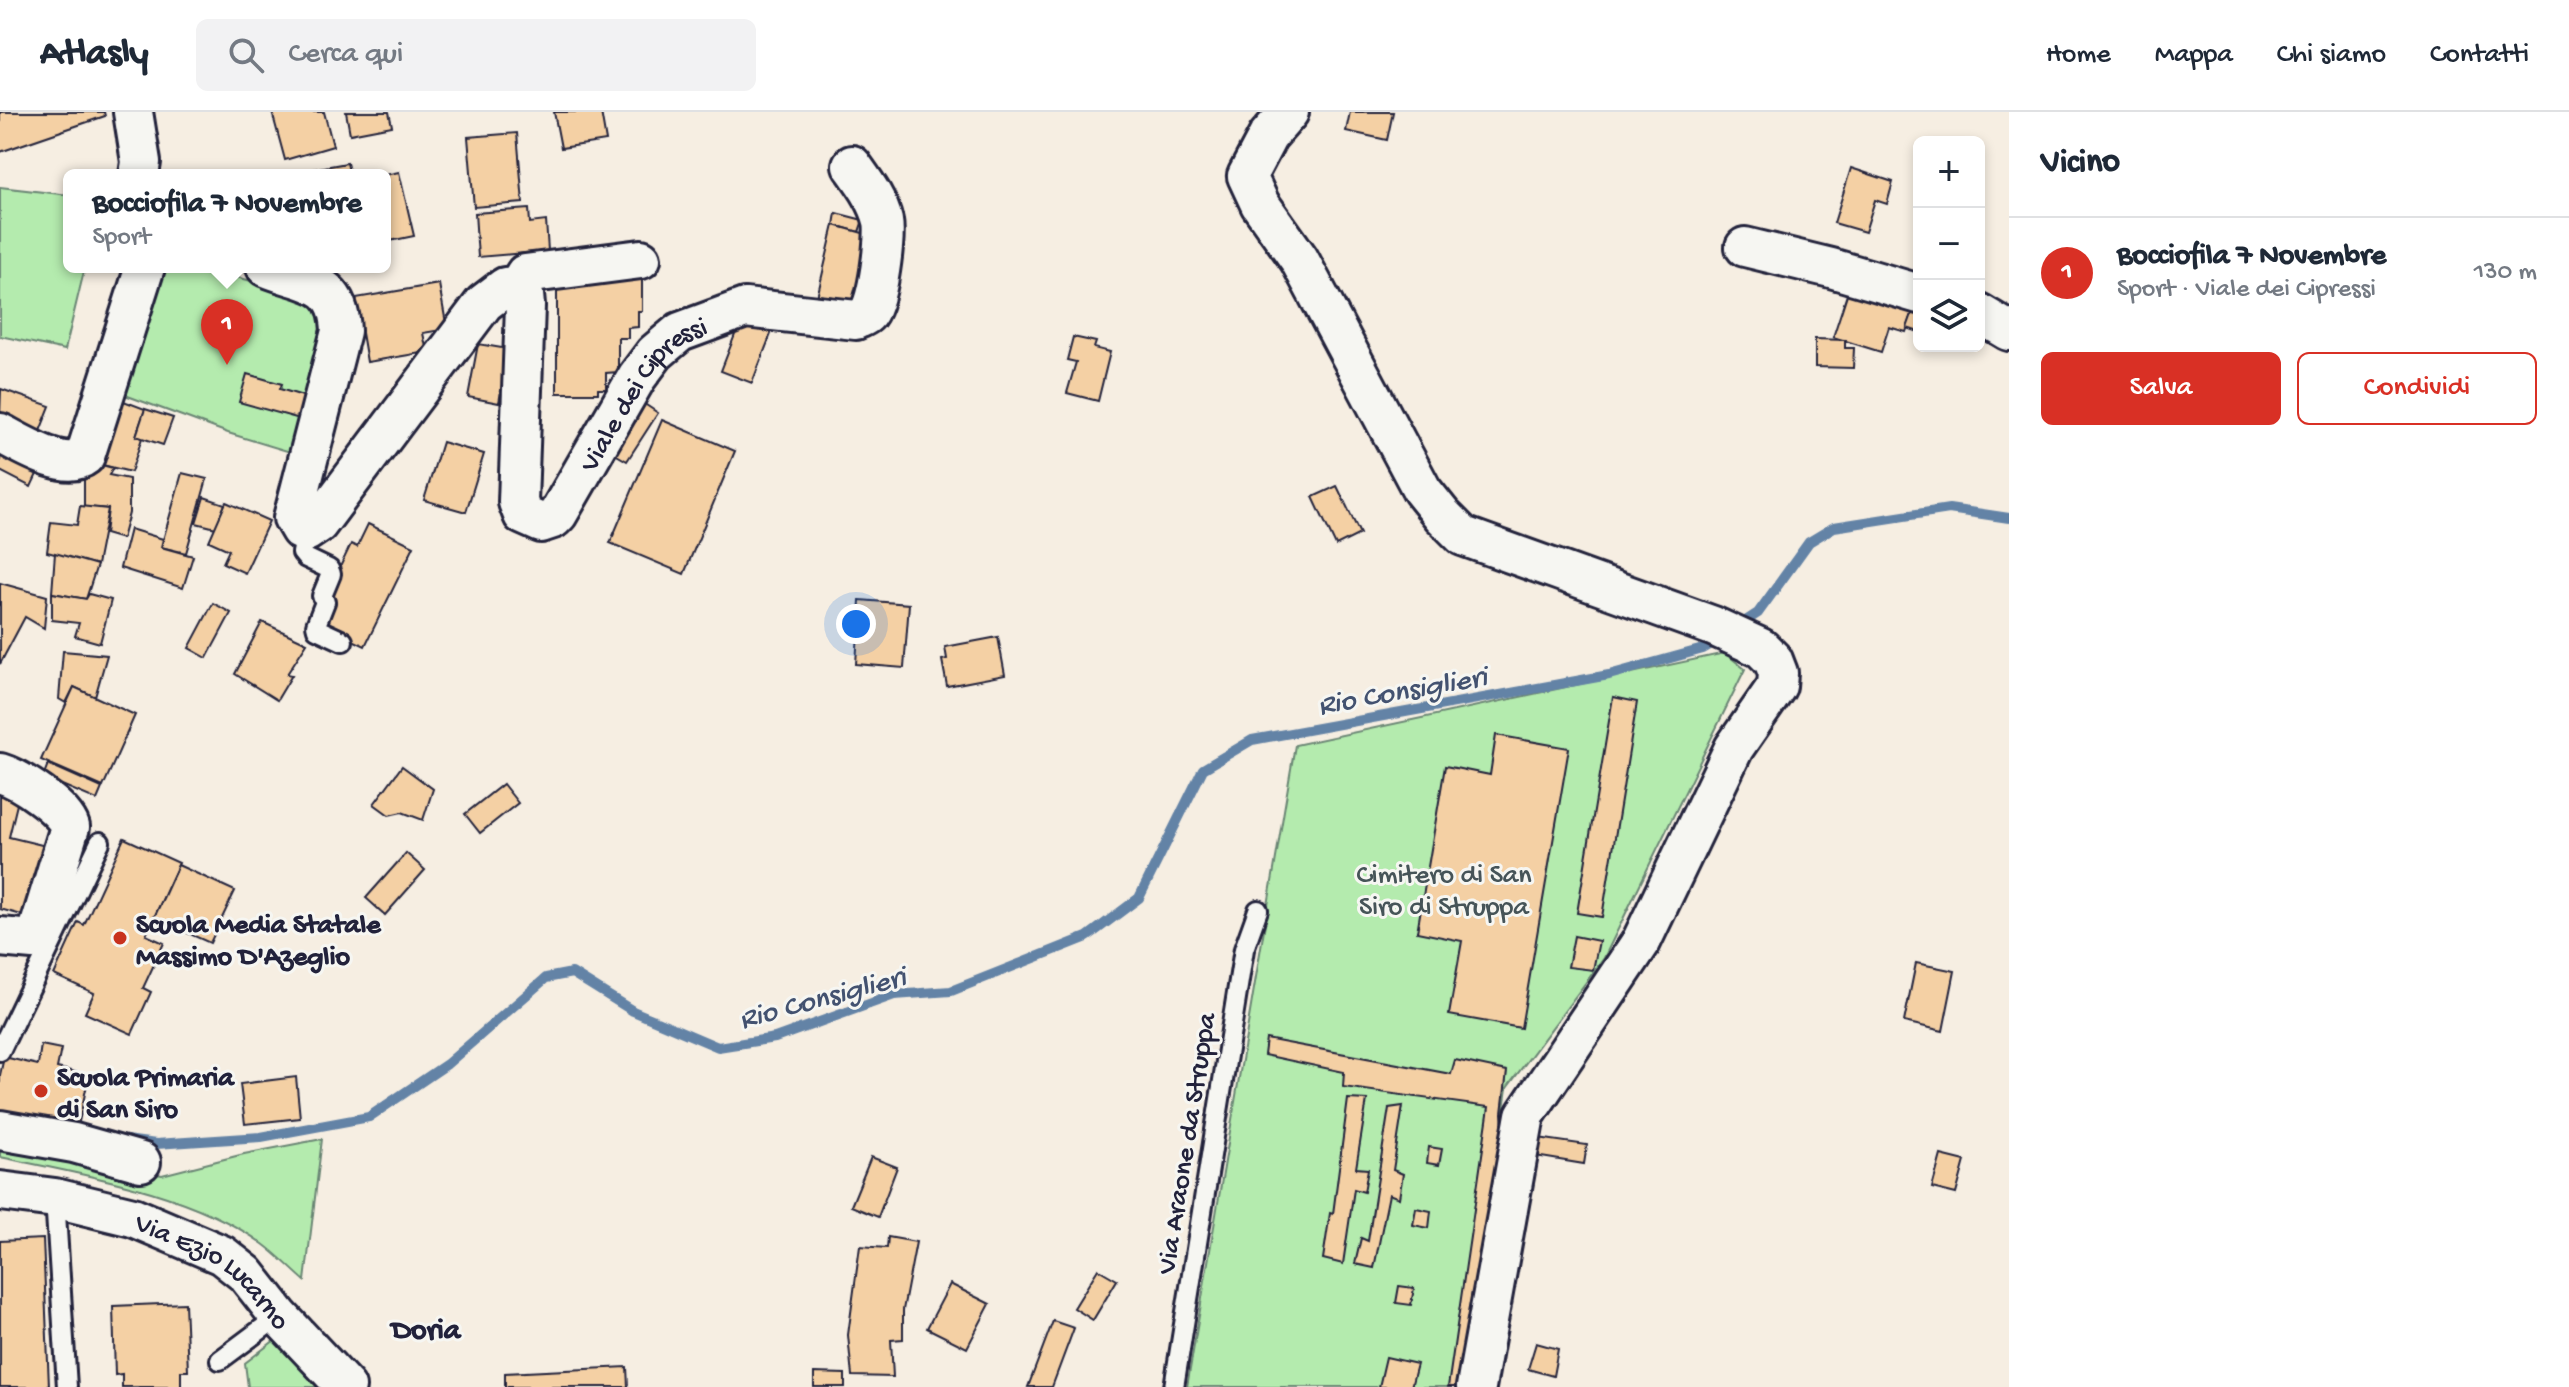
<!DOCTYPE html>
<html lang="it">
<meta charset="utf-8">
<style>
:root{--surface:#fff;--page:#f2f2f3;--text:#1f2937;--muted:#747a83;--line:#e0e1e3;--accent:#d93025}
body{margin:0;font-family:"Gochi Hand",sans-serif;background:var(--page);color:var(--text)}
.controls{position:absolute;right:24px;top:24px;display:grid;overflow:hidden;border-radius:12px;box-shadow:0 4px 12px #0003}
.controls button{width:72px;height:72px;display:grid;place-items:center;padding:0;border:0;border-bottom:2px solid var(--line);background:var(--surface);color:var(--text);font:40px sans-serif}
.you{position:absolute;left:856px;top:512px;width:28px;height:28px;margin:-20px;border:6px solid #fff;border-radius:50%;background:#1a73e8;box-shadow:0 0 0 12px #1a73e833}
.badge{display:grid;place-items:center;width:52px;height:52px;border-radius:50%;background:var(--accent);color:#fff;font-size:26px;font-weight:700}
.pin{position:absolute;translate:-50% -66px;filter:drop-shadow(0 2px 4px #0008)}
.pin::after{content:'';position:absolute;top:42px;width:28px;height:24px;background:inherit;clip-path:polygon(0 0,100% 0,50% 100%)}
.popup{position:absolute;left:63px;top:57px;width:328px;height:104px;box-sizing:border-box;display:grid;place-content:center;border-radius:12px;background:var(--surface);filter:drop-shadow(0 2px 6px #0005);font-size:26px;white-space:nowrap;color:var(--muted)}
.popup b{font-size:30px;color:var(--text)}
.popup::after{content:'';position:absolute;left:50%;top:100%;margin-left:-16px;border:16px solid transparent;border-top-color:var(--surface)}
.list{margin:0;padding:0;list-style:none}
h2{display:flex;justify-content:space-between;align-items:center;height:104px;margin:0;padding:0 32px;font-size:34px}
h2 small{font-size:26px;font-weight:400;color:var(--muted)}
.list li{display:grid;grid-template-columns:52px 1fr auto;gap:24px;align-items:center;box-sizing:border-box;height:112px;padding:0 32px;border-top:2px solid var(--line)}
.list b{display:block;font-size:30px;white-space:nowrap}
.list p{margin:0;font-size:26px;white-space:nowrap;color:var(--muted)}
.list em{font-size:26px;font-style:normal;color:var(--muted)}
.actions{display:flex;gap:16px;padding:24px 32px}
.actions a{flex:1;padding:18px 0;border:2px solid var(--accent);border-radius:12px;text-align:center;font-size:28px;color:var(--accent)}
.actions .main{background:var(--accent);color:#fff}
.icon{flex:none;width:44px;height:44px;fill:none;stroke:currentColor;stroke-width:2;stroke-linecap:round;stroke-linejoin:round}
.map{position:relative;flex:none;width:2009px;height:1275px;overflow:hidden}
header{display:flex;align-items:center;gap:48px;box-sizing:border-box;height:112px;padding:0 40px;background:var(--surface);border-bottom:2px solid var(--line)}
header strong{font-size:38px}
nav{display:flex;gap:44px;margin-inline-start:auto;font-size:28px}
.search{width:560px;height:72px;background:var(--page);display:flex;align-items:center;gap:20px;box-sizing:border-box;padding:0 28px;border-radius:12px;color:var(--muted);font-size:30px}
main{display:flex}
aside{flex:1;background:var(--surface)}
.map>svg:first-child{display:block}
.green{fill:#b4ebae;stroke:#6b8674;stroke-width:2}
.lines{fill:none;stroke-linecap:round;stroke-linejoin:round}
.stream{stroke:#6483a6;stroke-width:10}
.building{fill:#f4d0a4;stroke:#22223b;stroke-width:2}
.lane-casing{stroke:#22223b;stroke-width:24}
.street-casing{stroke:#22223b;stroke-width:44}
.lane{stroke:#f6f6f2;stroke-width:18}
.street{stroke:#f6f6f2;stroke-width:38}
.poi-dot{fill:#c8321e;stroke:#f6f6f2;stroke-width:3}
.labels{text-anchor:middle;stroke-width:6;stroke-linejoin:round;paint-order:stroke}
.street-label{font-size:28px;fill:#22223b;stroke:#f6f6f2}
.park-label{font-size:28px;fill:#465458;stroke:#f6f6f2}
.poi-label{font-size:28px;font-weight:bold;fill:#22223b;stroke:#f6f6f2;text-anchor:start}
.water-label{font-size:30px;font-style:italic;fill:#435270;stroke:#f6f6f2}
.neighbourhood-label{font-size:30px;font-weight:bold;fill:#22223b;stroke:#f6f6f2}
</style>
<header>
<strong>Atlasly</strong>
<div class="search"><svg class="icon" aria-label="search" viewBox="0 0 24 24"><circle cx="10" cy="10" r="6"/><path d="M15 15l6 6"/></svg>Cerca qui</div>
<nav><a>Home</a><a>Mappa</a><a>Chi siamo</a><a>Contatti</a></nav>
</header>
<main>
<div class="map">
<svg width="2009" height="1275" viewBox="0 0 2009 1275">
<rect width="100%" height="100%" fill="#f6eee2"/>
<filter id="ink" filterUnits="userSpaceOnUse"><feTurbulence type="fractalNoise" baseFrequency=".0125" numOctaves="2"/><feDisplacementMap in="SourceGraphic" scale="16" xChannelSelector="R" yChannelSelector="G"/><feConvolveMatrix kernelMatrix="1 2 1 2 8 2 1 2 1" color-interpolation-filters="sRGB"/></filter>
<g filter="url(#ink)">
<g class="green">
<path d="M 0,75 L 69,83 L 69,155 L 85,155 L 65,238 L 0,224 Z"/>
<path d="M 158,155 L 199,155 L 285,178 L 318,189 L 329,212 L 297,342 L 228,321 L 125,283 Z"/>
<path d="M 1725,541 L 1745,557 L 1604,846 L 1507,976 L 1464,1275 L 1187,1275 L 1295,633 Z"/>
<path d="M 322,1027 L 305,1169 C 291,1157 278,1143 263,1132 C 191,1080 86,1063 0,1045 L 0,1032 L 162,1063 L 244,1042 Z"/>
<path d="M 279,1225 L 320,1275 L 248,1275 L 245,1251 Z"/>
</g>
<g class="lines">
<g class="stream">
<path d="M 1738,514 L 1758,501 L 1809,430 L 1834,415 L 1949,397 L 2009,406"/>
<path d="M 126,1028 L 156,1032 L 261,1025 L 369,1005 L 447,952 L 546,866 L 572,861 L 633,899 L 718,935 L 775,926 L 894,883 L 951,879 L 1087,825 L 1139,786 L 1203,657 L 1252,628 L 1609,563 L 1703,537 L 1718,528"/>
</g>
</g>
<g class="building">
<path d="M 0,0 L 104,0 L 105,4 L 0,40 Z"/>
<path d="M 272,0 L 324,0 L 333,34 L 285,48 Z"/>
<path d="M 346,0 L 389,0 L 392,14 L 350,22 Z"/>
<path d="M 554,0 L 601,0 L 606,29 L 561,36 Z"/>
<path d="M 1350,0 L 1393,0 L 1387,28 L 1346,19 Z"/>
<path d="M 517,21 L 523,91 L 474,95 L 468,25 Z"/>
<path d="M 347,51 L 350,63 L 303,63 L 302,59 Z"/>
<path d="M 1851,56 L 1893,70 L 1887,92 L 1875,88 L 1865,120 L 1834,111 Z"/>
<path d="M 399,60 L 414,124 L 385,130 L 385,63 Z"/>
<path d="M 529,97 L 530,111 L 546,109 L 548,139 L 478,145 L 475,101 Z"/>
<path d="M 836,101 L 863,108 L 859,120 L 834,113 Z"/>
<path d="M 834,113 L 870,123 L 854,186 L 847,193 L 815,194 Z"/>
<path d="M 557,166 L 642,166 L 642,199 L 638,199 L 638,215 L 628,216 L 628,226 L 618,226 L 618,260 L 606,261 L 606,277 L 598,277 L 598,281 L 557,281 Z"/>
<path d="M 1852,167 L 1916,191 L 1906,220 L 1889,215 L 1881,240 L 1833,225 Z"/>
<path d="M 439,172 L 447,217 L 423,221 L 427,240 L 367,250 L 356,186 Z"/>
<path d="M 1916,191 L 1919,192 L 1919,220 L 1907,216 Z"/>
<path d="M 743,202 L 774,214 L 752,271 L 721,259 Z"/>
<path d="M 1073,225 L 1096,230 L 1094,236 L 1110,240 L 1098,289 L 1067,281 L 1076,250 L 1067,248 Z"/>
<path d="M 1815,227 L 1845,228 L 1845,236 L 1854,236 L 1853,256 L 1815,255 Z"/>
<path d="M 478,232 L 508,237 L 499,291 L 468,285 Z"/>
<path d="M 247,262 L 282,272 L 280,277 L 306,285 L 300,307 L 239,290 Z"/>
<path d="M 1,277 L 50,294 L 34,334 L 0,304 Z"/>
<path d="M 113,285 L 145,297 L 136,324 L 142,326 L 131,360 L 90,350 Z"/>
<path d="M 640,289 L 658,301 L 627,349 L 608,338 Z"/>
<path d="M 145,297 L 173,306 L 163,333 L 136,324 Z"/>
<path d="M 662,308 L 735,339 L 684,462 L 610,431 Z"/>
<path d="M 0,324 L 45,345 L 31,375 L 0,359 Z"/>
<path d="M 442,330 L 484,342 L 466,400 L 424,388 Z"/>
<path d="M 90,350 L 113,356 L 109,363 L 129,367 L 129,401 L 122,427 L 105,422 L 108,397 L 84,395 L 84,358 Z"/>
<path d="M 182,361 L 207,367 L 186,441 L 161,435 Z"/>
<path d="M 1337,374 L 1360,422 L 1336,434 L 1313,385 Z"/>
<path d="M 204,385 L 225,392 L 216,416 L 196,411 Z"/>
<path d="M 226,390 L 269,409 L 245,461 L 223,451 L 229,438 L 209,429 Z"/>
<path d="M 80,394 L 108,397 L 97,453 L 47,440 L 51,410 L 77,413 Z"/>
<path d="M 368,412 L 414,434 L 365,534 L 320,512 L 326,484 L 351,432 L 357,435 Z"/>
<path d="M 130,417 L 163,427 L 161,435 L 193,444 L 183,476 L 120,456 Z"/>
<path d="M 55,441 L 97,453 L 86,487 L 52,481 Z"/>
<path d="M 0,471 L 47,484 L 44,516 L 25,505 L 0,552 Z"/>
<path d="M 52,481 L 86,487 L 89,482 L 111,488 L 100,531 L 75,524 L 79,511 L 52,508 Z"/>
<path d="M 860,488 L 909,492 L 904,556 L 856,552 Z"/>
<path d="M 213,491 L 231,501 L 207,546 L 189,536 Z"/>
<path d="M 262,510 L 307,531 L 287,562 L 292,563 L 277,588 L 235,562 Z"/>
<path d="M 998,525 L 1005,563 L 947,574 L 942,548 L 947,547 L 945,535 Z"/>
<path d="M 63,539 L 107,543 L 95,585 L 74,575 L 66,591 L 59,587 Z"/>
<path d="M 74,575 L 135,603 L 103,675 L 41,648 Z"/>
<path d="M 1613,585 L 1637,590 L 1602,805 L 1577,801 Z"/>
<path d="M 1496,623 L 1569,636 L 1521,916 L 1449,903 L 1462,829 L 1417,820 L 1445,654 L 1490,663 Z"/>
<path d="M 48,652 L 102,676 L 97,688 L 43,665 Z"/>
<path d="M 402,654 L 433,677 L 423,708 L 402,700 L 389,703 L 374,692 Z"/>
<path d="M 503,672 L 518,691 L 480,721 L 465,702 Z"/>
<path d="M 0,683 L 18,688 L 9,725 L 46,734 L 29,805 L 0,797 Z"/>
<path d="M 124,726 L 179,751 L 146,823 L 164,831 L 143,876 L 151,880 L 132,922 L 85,901 L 94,881 L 54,863 L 78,810 L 84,813 Z"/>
<path d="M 406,741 L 425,758 L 385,803 L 366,786 Z"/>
<path d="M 178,753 L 235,779 L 210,831 L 154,806 Z"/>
<path d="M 1574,824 L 1599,829 L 1593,858 L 1568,855 Z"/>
<path d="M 1916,851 L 1955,859 L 1943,919 L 1904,910 Z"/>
<path d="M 1266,927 L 1451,962 L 1455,948 L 1507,959 L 1502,1001 L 1504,1035 L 1462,1275 L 1448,1275 L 1489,995 L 1343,975 L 1344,960 L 1264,943 Z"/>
<path d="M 41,933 L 61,937 L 57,956 L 89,963 L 77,1019 L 0,1002 L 0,963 L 4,945 L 38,953 Z"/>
<path d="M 296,965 L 300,1006 L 245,1012 L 240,972 Z"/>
<path d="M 1348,987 L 1367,988 L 1356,1056 L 1368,1057 L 1364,1080 L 1354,1077 L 1343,1152 L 1323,1147 L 1330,1101 L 1333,1102 Z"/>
<path d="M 1403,994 L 1393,1058 L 1403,1062 L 1399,1086 L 1389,1082 L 1374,1156 L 1355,1152 L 1361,1126 L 1368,1129 L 1389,996 Z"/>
<path d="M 1538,1026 L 1587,1033 L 1584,1052 L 1535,1044 Z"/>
<path d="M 1429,1035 L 1442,1037 L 1439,1053 L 1427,1051 Z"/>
<path d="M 1941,1043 L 1965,1049 L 1956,1082 L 1932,1076 Z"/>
<path d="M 871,1045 L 897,1055 L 878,1105 L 851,1094 Z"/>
<path d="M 1416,1096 L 1431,1099 L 1429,1116 L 1413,1113 Z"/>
<path d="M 888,1125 L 916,1130 L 903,1198 L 903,1227 L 891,1228 L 893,1265 L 852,1264 L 848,1223 L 860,1134 L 887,1136 Z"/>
<path d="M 43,1127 L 49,1275 L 0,1275 L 0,1129 Z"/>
<path d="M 1098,1157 L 1117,1168 L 1093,1208 L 1074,1196 Z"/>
<path d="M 950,1172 L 990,1192 L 967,1236 L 927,1216 Z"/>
<path d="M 1399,1174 L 1414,1176 L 1411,1193 L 1396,1191 Z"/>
<path d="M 185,1191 L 188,1259 L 181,1259 L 181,1275 L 122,1275 L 122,1262 L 115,1263 L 113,1194 Z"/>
<path d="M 1053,1209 L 1074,1216 L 1052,1275 L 1028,1275 Z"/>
<path d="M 1536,1231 L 1558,1237 L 1553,1264 L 1528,1257 Z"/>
<path d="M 1386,1245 L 1417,1252 L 1411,1275 L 1379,1275 Z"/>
<path d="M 627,1255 L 628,1275 L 505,1275 L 505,1261 Z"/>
<path d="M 814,1261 L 845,1262 L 845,1275 L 814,1275 Z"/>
</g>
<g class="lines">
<defs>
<g id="lane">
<path d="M 306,420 L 302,441 L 306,446 L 329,457 L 331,462 L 322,484 L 325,490 L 316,513 L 317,517 L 343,529"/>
<path d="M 0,939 L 100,730"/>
<path d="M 55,1086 L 67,1275"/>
<path d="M 220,1248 L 279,1204"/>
<path d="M 1174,1275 L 1244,837 L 1258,798"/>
</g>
<g id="street">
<path d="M 133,0 L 141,50 L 139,63"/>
<path d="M 1289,0 L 1268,24 L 1247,64 L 1260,92 L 1299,147 L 1422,378 L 1442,403 L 1463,424 L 1713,514 L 1761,536 L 1773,548 L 1778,561 L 1777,574 L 1734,636 L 1641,830 L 1525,1003 L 1476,1275"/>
<path d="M 1745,135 L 1831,156 L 1919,182"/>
<path id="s1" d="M 266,155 C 306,172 339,166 341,219 L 293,406 L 300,418 L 306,420 L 318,412 L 484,191 L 505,175 L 518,174 L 524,183 L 525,194 L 518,390 L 523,403 L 541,411 L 553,407 L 558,402 L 637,265 L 655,241 L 680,220 L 745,196 L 856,208 C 859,206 864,205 867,202 C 878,192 886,124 883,109 C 878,88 864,70 852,53"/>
<path d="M 518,174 L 525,162 L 641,147"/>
<path d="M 1979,201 L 2009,219"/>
<path d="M 0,321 C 20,331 65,360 85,344 L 145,155"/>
<path d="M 0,661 C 20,667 64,696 70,715 L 37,823 L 33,828 L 0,825"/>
<path d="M 0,1018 L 74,1031 L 141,1050"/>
<path id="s2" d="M 0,1079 L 55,1086 L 133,1105 L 222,1143 L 246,1162 L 279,1204 L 346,1275"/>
</g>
</defs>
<use href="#lane" class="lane-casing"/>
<use href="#street" class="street-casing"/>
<use href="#lane" class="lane"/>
<use href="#street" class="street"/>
</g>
</g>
<g class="poi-dot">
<circle cx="120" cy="826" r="8"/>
<circle cx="41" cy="979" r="8"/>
</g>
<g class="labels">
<g class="street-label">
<text dy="10" stroke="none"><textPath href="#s1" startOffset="1074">Viale dei Cipressi</textPath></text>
<text transform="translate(1184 1031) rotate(-81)" y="10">Via Araone da Struppa</text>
<text dy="10" stroke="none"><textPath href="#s2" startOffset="234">Via Ezio Lucarno</textPath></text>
</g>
<g class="park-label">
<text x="1444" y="770">Cimitero di San<tspan x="1444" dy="32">Siro di Struppa</tspan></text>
</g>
<g class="poi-label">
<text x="136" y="820">Scuola Media Statale<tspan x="136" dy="32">Massimo D'Azeglio</tspan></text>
<text x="57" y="973">Scuola Primaria<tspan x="57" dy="32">di San Siro</tspan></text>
</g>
<g class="water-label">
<text transform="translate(1402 577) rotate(-10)" y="10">Rio Consiglieri</text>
<text transform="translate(822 884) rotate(-15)" y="10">Rio Consiglieri</text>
</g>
<g class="neighbourhood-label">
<text x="426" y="1226">Doria</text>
</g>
</g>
</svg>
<div class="controls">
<button>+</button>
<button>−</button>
<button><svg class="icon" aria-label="layers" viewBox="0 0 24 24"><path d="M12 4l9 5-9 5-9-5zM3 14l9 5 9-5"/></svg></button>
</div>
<div class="you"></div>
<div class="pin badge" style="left:227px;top:253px">1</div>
<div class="popup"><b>Bocciofila 7 Novembre</b>Sport</div>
</div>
<aside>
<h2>Vicino<small></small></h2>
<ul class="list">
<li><span class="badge">1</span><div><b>Bocciofila 7 Novembre</b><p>Sport · Viale dei Cipressi</p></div><em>130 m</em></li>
</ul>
<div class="actions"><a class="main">Salva</a><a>Condividi</a></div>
</aside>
</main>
